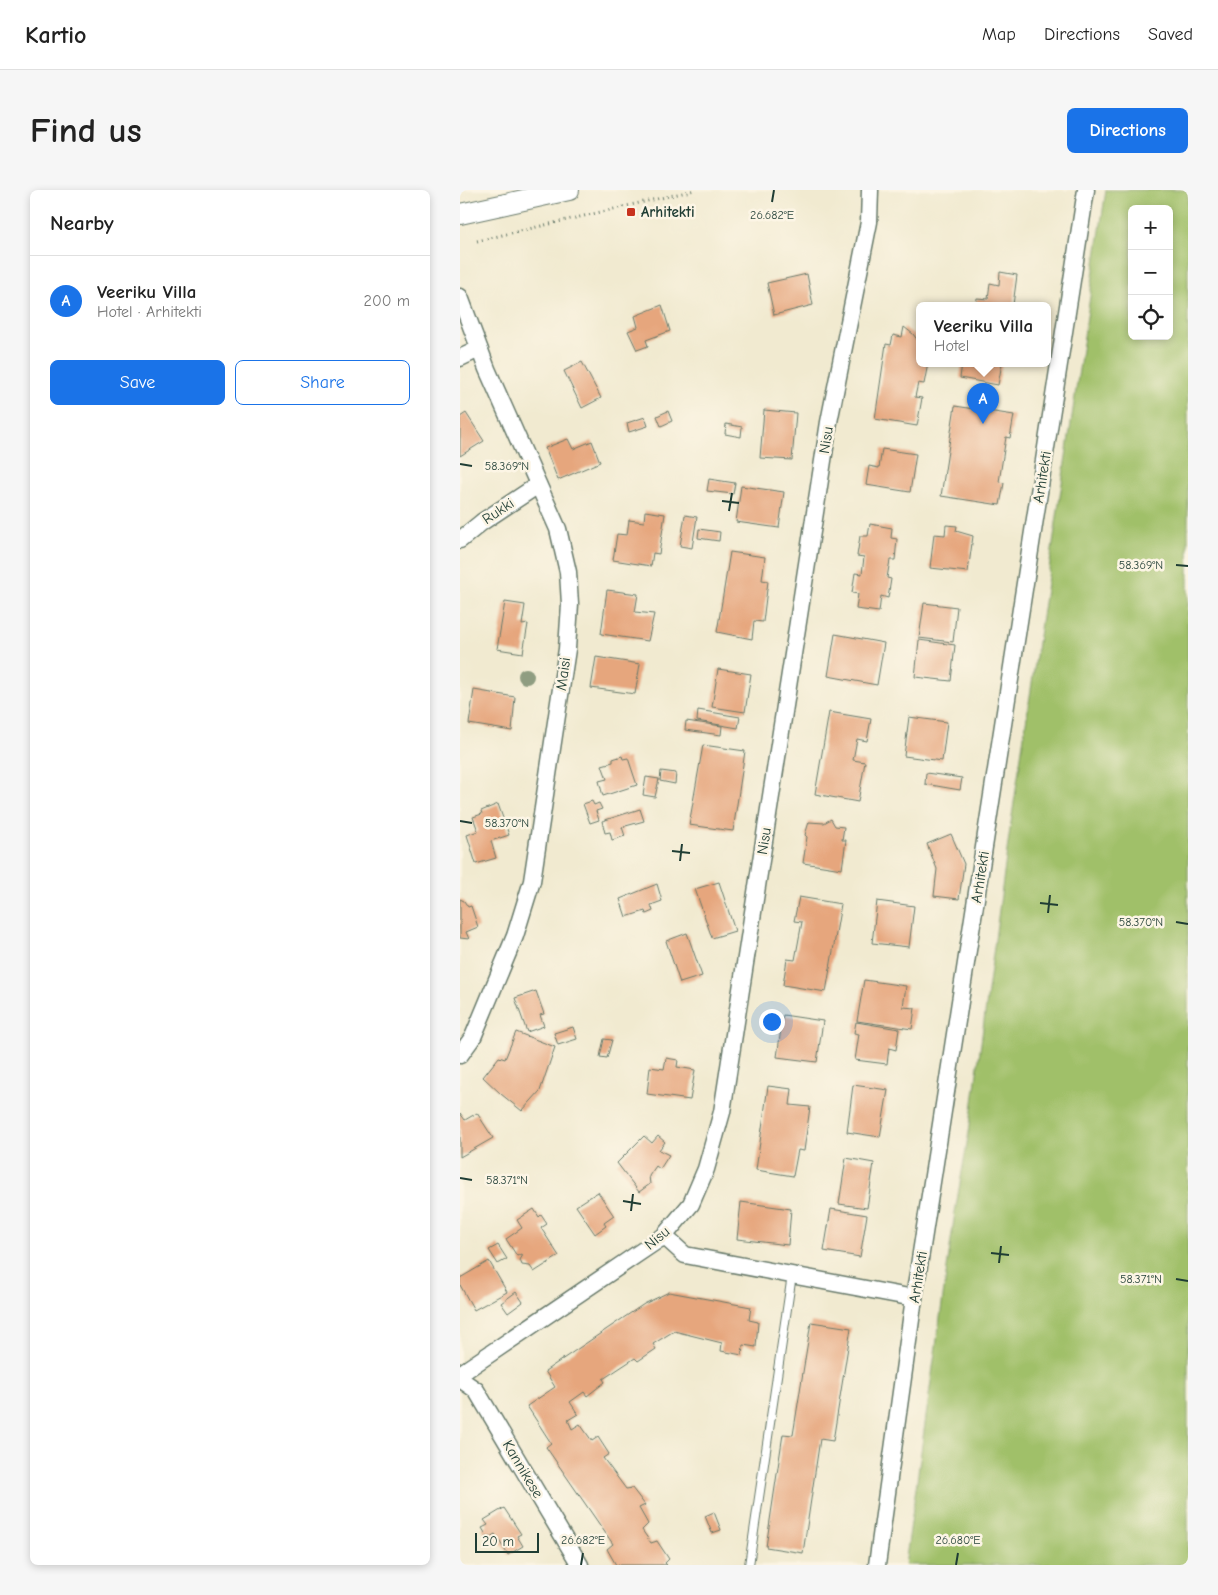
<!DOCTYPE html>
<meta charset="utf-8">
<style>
:root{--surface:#fff;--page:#f6f6f6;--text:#222;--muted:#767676;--line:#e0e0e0;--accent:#1a73e8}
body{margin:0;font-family:"Comic Neue",sans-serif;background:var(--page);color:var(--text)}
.controls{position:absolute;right:15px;top:15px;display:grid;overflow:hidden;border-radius:8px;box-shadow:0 2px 8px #0003}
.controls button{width:45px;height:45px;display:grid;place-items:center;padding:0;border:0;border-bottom:1px solid var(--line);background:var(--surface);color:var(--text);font:25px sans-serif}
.scale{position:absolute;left:15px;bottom:12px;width:64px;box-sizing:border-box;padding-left:5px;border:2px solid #1f3d34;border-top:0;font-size:14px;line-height:18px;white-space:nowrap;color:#1f3d34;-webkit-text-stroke:4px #fcf5e5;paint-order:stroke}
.you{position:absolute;left:311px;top:831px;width:18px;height:18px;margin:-12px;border:4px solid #fff;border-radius:50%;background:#1a73e8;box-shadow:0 0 0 8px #1a73e833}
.badge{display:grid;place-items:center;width:32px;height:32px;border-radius:50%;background:var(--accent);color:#fff;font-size:16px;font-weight:700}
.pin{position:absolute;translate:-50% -41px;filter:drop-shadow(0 1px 2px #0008)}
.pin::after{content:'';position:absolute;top:26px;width:18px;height:15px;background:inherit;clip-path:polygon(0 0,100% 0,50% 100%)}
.popup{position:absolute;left:456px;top:112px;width:135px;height:65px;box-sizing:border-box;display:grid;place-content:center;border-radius:8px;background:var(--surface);filter:drop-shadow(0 1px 4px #0005);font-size:16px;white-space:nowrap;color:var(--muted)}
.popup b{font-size:19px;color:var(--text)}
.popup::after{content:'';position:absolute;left:50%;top:100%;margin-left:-10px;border:10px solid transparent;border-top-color:var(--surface)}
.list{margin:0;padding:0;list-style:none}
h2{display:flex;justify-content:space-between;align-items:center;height:65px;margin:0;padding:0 20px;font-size:21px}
h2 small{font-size:16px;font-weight:400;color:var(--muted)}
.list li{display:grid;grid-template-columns:32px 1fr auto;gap:15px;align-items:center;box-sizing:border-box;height:90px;padding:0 20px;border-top:1px solid var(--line)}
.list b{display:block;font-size:19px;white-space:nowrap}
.list p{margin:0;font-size:16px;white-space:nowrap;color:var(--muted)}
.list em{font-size:16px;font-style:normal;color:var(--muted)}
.actions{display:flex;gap:10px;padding:15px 20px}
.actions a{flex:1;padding:11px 0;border:1px solid var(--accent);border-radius:8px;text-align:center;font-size:18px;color:var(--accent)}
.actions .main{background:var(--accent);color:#fff}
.icon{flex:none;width:28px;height:28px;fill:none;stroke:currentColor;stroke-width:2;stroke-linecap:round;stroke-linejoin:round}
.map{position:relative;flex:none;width:728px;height:1375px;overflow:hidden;border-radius:8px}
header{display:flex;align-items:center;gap:30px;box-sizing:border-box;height:70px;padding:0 25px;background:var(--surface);border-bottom:1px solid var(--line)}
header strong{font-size:24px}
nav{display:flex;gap:28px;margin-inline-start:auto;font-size:18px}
.intro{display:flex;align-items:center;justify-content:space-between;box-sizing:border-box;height:120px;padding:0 30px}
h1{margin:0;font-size:35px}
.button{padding:12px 22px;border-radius:8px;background:var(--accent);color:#fff;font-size:18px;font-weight:700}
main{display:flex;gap:30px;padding:0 30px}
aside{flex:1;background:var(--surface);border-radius:8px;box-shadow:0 2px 8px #0003}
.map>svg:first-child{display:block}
.green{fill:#a0c069;stroke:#607e4e;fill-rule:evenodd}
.building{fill:#e6a67d}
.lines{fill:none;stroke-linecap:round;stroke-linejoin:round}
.service-casing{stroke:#687a6b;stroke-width:10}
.minor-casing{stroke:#687a6b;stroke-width:19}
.tertiary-casing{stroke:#687a6b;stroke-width:22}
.path{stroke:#687a6b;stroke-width:3;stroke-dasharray:1 4;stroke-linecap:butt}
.service{stroke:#fff;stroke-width:8}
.minor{stroke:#fff;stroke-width:16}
.tertiary{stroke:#fff;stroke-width:20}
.tree{fill:#8f9d81}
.ticks{fill:none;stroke:#1f3d34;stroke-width:2}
.poi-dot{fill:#c8321e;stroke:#fcf5e5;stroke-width:2}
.labels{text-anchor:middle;stroke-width:5;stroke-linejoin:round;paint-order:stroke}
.poi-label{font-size:15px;font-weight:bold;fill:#1f3d34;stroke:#fcf5e5;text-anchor:start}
.street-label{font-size:15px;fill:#1f3d34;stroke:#fcf5e5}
.ticks-label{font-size:12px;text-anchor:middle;fill:#1f3d34;stroke:#fcf5e5;stroke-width:5;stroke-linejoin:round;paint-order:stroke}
</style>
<header>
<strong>Kartio</strong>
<nav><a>Map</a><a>Directions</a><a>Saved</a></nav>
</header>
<div class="intro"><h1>Find us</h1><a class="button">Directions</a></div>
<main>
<aside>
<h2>Nearby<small></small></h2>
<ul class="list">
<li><span class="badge">A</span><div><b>Veeriku Villa</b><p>Hotel · Arhitekti</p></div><em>200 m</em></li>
</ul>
<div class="actions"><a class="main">Save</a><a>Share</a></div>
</aside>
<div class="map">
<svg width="728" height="1375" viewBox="0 0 728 1375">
<rect width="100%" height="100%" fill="#fcf5e5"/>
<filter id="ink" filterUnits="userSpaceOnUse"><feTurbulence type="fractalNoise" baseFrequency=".02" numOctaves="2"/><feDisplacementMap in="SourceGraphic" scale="10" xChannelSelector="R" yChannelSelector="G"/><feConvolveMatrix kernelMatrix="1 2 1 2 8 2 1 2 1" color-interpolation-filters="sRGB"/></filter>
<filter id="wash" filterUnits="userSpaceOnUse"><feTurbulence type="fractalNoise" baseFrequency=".0096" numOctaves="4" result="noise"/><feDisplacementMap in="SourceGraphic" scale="20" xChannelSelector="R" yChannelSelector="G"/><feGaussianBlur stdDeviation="1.12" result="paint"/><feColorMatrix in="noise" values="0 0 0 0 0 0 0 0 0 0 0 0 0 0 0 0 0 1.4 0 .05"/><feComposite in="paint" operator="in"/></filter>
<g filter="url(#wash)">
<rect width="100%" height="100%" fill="#f1ead0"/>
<path class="green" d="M 646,0 L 728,0 L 728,1375 L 445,1375 L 495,1022 L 509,942 L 549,646 ZM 672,19 L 709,19 L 709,146 L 672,146 Z"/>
<g id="blocks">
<g class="building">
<path d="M 540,82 L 557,85 L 553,115 L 516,115 L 517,108 L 528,109 L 530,93 L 539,95 Z"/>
<path d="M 347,84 L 353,115 L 314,125 L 307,93 Z"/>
<path d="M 202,115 L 210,141 L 186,150 L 188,156 L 177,160 L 168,141 L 178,137 L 175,126 Z"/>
<path d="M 444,137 L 453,144 L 459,152 L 459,173 L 468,173 L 464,194 L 458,193 L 455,207 L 462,208 L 457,236 L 415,229 L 426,154 L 431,155 L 433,145 L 442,147 Z"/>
<path d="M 122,172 L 141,208 L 122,218 L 104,181 Z"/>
<path d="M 502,173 L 542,173 L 538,195 L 500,188 Z"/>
<path d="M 495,216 L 554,225 L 550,248 L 546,247 L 539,292 L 544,293 L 540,315 L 481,306 Z"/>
<path d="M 304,220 L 336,223 L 332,270 L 300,268 Z"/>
<path d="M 208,221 L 212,231 L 201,236 L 197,226 Z"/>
<path d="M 6,223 L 24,251 L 0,266 L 0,227 Z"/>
<path d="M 185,227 L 188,236 L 169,242 L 167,233 Z"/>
<path d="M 266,234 L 282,237 L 281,247 L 265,244 Z"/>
<path d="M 108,249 L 113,259 L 132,251 L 140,272 L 98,290 L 85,258 Z"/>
<path d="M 422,259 L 456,264 L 450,302 L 406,295 L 409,276 L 419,278 Z"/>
<path d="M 249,289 L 275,293 L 273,304 L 247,301 Z"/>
<path d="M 281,296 L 324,302 L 319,338 L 276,332 Z"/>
<path d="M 185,321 L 205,324 L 199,364 L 193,363 L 191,376 L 153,370 L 157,344 L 167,345 L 169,330 L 184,332 Z"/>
<path d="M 225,325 L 237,327 L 232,358 L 220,356 Z"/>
<path d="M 410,334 L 432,338 L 431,348 L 437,349 L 435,370 L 430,370 L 427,388 L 431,389 L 428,408 L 421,406 L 419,422 L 396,419 L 398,404 L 392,403 L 395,383 L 402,384 L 404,367 L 397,366 L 400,346 L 408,346 Z"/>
<path d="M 486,335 L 497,336 L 496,341 L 513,346 L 508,382 L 470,378 L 474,344 L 485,345 Z"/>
<path d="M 239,339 L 260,342 L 259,351 L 238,348 Z"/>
<path d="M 270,362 L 305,367 L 302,390 L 308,391 L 303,432 L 294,431 L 292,449 L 257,442 Z"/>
<path d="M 147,400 L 178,404 L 175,422 L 194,424 L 188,451 L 141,444 Z"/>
<path d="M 45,412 L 65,415 L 62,435 L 68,434 L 63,463 L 37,459 Z"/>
<path d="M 464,413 L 497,417 L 493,452 L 459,448 Z"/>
<path d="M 375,444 L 424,453 L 417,495 L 368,486 Z"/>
<path d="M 459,450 L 495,455 L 491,491 L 455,487 Z"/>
<path d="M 136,467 L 180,474 L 175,504 L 131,498 Z"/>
<path d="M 258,479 L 291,484 L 285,522 L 252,517 Z"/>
<path d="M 14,500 L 55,507 L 52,541 L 9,534 Z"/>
<path d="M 238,520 L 280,527 L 278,538 L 237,531 Z"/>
<path d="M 369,522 L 411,529 L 407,551 L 397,549 L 393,570 L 405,572 L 398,612 L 355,604 Z"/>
<path d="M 449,527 L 487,532 L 482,571 L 444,566 Z"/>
<path d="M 226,531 L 262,536 L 261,545 L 225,540 Z"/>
<path d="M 243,555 L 285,561 L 273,641 L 229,635 Z"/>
<path d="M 162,566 L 163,569 L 168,568 L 177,595 L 143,606 L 139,591 L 147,589 L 142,575 L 153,572 L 153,569 Z"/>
<path d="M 201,581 L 216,583 L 215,594 L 200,591 Z"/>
<path d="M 466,583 L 502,588 L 500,600 L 465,594 Z"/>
<path d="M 186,587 L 199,589 L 195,607 L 183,605 Z"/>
<path d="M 132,611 L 134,615 L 139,613 L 142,619 L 136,621 L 139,630 L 130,633 L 123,614 Z"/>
<path d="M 38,614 L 49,645 L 31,651 L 36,668 L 16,674 L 7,645 L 18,641 L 13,627 L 22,624 L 21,621 Z"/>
<path d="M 180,619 L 184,631 L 162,637 L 165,646 L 152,650 L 150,642 L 145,643 L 142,631 Z"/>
<path d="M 371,629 L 375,636 L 384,637 L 382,650 L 386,650 L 382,679 L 343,673 L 347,647 L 345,645 L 349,632 L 364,633 Z"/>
<path d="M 491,644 L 504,674 L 499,709 L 474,706 L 477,679 L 467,654 Z"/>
<path d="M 259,692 L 275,741 L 252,748 L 235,699 Z"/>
<path d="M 197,694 L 202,711 L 191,715 L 193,721 L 186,724 L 185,721 L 166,727 L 160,709 Z"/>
<path d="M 339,707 L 381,714 L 366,802 L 323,795 L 327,769 L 335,770 L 342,732 L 334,731 Z"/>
<path d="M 0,709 L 4,711 L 8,717 L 11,716 L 18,737 L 6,742 L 9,749 L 0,748 Z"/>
<path d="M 417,711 L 454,716 L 449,757 L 412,753 Z"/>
<path d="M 227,743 L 242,786 L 220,793 L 206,751 Z"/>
<path d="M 404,790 L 446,796 L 443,817 L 455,818 L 452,839 L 397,831 Z"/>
<path d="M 76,801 L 84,824 L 80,825 L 84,836 L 67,842 L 55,808 Z"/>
<path d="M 323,825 L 363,831 L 357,872 L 317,867 Z"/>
<path d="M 396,832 L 439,839 L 436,860 L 429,858 L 427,874 L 395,870 L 399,844 L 394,843 Z"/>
<path d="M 113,837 L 117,849 L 98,855 L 94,843 Z"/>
<path d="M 56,842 L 95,857 L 80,901 L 62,921 L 41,904 L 23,887 L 39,867 L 45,869 Z"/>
<path d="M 144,849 L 152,850 L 147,868 L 140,867 Z"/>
<path d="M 206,868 L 218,870 L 217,877 L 235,880 L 230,910 L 187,904 L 190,877 L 204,879 Z"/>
<path d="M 393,895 L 428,900 L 420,947 L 387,942 Z"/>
<path d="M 308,896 L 332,899 L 330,915 L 350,917 L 344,961 L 338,960 L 333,986 L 296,980 Z"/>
<path d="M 0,923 L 5,930 L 17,923 L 33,948 L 0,967 Z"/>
<path d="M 184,946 L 192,953 L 198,946 L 205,952 L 199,960 L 209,965 L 200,979 L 196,976 L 189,986 L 190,994 L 179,1002 L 157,973 Z"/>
<path d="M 386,968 L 414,973 L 407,1018 L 379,1014 Z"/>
<path d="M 138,1002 L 154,1026 L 144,1033 L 146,1036 L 135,1044 L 116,1016 Z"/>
<path d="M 281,1012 L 331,1019 L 328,1055 L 277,1049 Z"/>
<path d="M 74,1019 L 79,1027 L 81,1025 L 87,1034 L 81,1038 L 99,1066 L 74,1082 L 70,1076 L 62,1075 L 60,1070 L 63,1065 L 61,1064 L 57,1066 L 46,1049 L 62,1038 L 57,1030 Z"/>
<path d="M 371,1019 L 407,1025 L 400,1067 L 364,1061 Z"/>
<path d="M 38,1055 L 47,1069 L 38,1074 L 29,1060 Z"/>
<path d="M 29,1071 L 47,1102 L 14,1120 L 0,1095 L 0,1088 Z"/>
<path d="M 56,1102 L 63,1112 L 48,1123 L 41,1113 Z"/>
<path d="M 209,1102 L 291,1117 L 289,1130 L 298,1132 L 296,1157 L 283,1155 L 282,1165 L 261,1161 L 262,1153 L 214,1141 L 193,1154 L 196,1159 L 178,1171 L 175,1168 L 143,1189 L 145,1192 L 127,1206 L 124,1202 L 110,1212 L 118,1224 L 108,1230 L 112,1239 L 120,1234 L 132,1251 L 138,1247 L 149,1264 L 143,1268 L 166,1299 L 172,1298 L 185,1315 L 179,1318 L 188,1334 L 182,1340 L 191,1353 L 197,1351 L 209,1369 L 205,1373 L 207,1375 L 156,1375 L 147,1359 L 153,1354 L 86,1257 L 91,1253 L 67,1216 L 95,1197 L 85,1181 L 184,1114 Z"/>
<path d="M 351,1132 L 391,1138 L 373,1251 L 360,1249 L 343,1363 L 306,1357 L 323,1244 L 333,1245 Z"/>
<path d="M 44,1318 L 61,1344 L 57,1346 L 63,1356 L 48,1365 L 35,1344 L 28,1348 L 22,1338 L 28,1335 L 24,1330 Z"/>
<path d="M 254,1322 L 261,1340 L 252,1343 L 245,1326 Z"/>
</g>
</g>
</g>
<g filter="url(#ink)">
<use href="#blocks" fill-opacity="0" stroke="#687a6b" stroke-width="1"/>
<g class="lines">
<defs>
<path id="service" d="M 289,1375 L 332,1085"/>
<g id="minor">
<path d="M 0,107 L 27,179 L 98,339 L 108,382 L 110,414 L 107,459 L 72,691 L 55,746 L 13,847 L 0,865"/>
<path d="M 0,168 L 19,159"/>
<path d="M 0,350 L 22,332 L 78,295"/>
<path d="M 204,1046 L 225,1065 L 454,1108"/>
<path d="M 0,1184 L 204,1046 L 231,1014 L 246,979 L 262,922 L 369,232 L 409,32 L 410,0"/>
<path d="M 0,1189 L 16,1200 L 120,1375"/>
<path d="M 417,1375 L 454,1108 L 626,0"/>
</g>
<path id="tertiary" d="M 0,24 L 109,0"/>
</defs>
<use href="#service" class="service-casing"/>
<use href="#minor" class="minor-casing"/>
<use href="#tertiary" class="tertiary-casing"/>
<path class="path" d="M 17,51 L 235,0"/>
<use href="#service" class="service"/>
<use href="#minor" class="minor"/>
<use href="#tertiary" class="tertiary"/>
</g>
<circle class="tree" cx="66" cy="486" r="8"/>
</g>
<path class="ticks" d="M 312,12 L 314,0M 0,274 L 12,276M 262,311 L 279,313M 269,321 L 272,303M 716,375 L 728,376M 0,631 L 12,633M 212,661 L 230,663M 220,671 L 222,654M 580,713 L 598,715M 588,723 L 590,705M 716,732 L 728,734M 0,988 L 12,990M 163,1011 L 181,1014M 171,1021 L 173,1004M 531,1063 L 549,1065M 539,1073 L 541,1056M 716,1089 L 728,1091M 121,1375 L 123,1363M 496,1375 L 498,1363"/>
<rect class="poi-dot" x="166" y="17" width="10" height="10" rx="2.5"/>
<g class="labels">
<g class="poi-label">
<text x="181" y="27">Arhitekti</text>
</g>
<g class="street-label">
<text transform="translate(366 250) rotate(-81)" y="5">Nisu</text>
<text transform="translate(582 287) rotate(-81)" y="5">Arhitekti</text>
<text transform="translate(38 321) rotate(-34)" y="5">Rukki</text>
<text transform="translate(103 484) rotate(-82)" y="5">Maisi</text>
<text transform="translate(304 651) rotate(-81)" y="5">Nisu</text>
<text transform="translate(520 687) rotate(-81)" y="5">Arhitekti</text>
<text transform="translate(197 1048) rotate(-40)" y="5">Nisu</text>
<text transform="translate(458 1087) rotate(-81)" y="5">Arhitekti</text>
<text transform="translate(63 1279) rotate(59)" y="5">Kannikese</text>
</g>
</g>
<g class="ticks-label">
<text x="312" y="29">26.682°E</text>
<text x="47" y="280">58.369°N</text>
<text x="681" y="379">58.369°N</text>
<text x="47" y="637">58.370°N</text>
<text x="681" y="736">58.370°N</text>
<text x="47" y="994">58.371°N</text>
<text x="681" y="1093">58.371°N</text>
<text x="123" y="1354">26.682°E</text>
<text x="498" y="1354">26.680°E</text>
</g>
</svg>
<div class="controls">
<button>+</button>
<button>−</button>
<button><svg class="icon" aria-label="locate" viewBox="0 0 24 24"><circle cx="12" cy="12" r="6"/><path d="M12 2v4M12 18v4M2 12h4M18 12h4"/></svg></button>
</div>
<div class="scale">20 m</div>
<div class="you"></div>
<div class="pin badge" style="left:523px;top:234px">A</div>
<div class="popup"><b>Veeriku Villa</b>Hotel</div>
</div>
</main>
